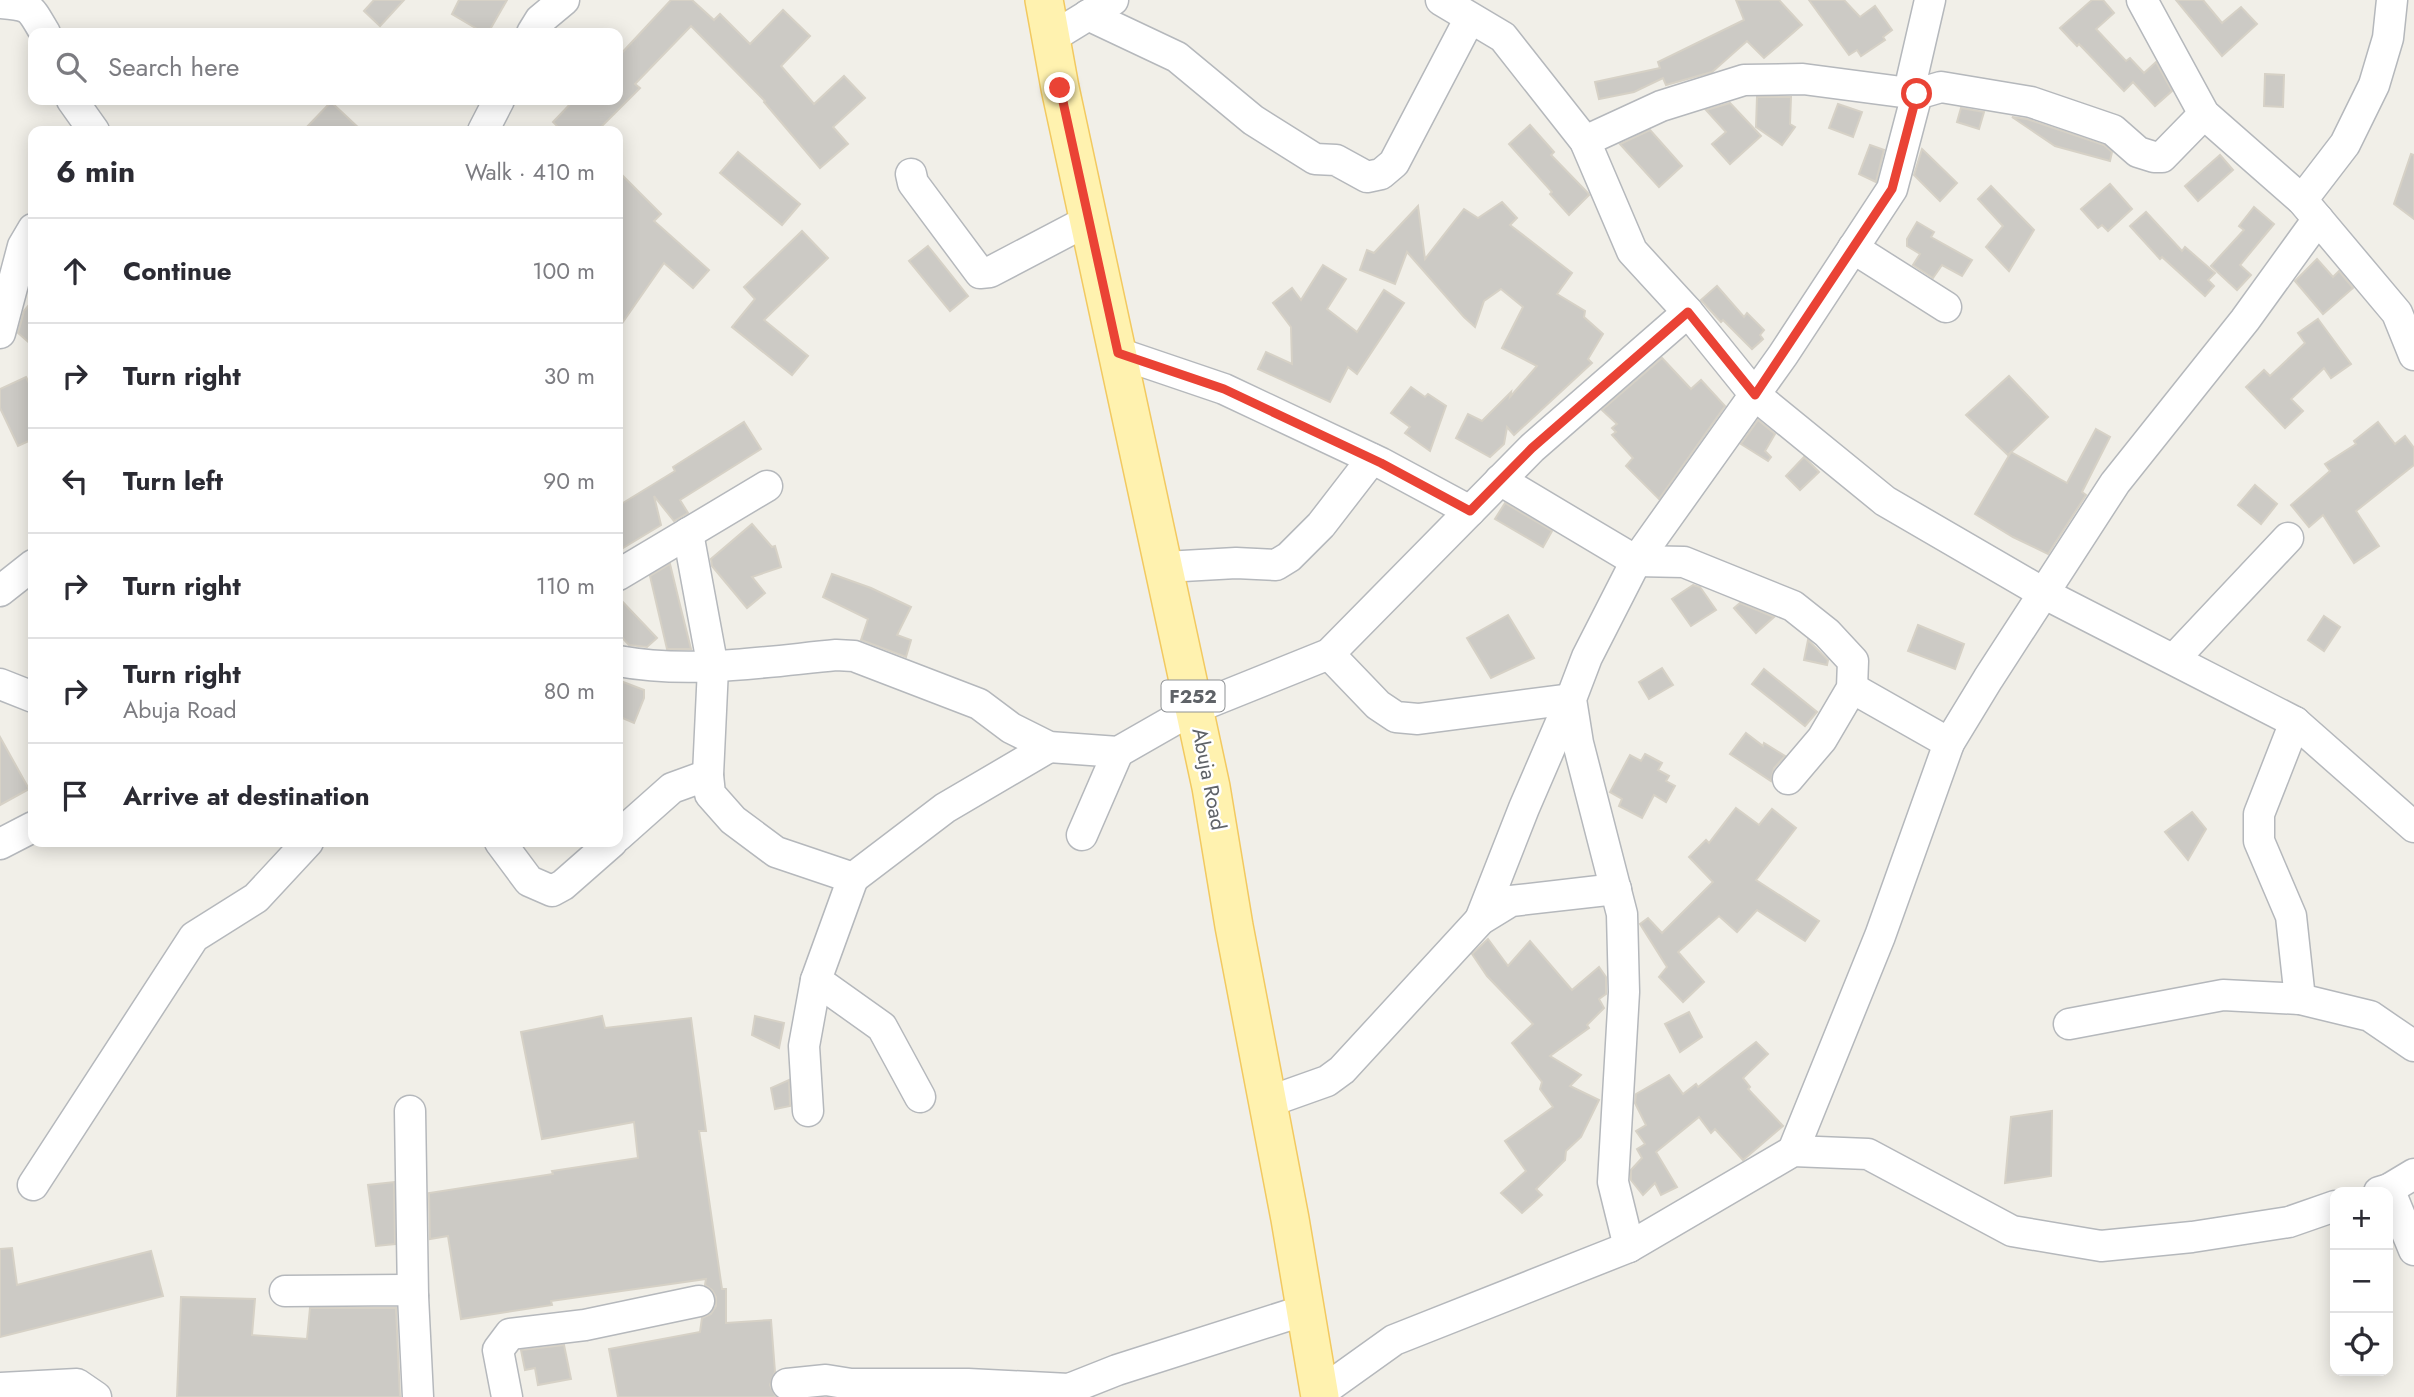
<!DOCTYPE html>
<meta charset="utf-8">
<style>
:root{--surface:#fff;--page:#f7f7f7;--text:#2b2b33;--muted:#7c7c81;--line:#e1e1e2}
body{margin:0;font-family:Jost,sans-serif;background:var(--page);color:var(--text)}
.controls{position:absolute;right:21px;bottom:21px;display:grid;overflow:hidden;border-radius:14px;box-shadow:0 4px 18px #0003}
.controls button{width:63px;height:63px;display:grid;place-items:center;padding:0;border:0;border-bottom:2px solid var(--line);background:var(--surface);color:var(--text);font:35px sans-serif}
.stop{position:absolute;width:21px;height:21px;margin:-16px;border:5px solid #ea4335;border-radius:50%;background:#fff}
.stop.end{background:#ea4335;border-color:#fff;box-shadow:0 2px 7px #0008}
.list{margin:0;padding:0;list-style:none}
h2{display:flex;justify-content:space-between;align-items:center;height:91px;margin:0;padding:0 28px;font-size:30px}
h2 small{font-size:23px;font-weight:400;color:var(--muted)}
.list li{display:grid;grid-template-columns:46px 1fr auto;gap:21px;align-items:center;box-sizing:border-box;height:105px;padding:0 28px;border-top:2px solid var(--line)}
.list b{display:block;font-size:26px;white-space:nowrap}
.list p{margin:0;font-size:23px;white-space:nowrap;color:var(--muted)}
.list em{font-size:23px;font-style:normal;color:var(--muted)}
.icon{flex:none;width:38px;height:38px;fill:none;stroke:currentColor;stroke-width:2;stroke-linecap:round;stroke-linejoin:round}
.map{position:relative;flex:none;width:2414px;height:1397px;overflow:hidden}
.search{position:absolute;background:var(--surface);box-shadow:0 4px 18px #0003;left:28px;top:28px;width:595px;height:77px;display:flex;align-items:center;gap:18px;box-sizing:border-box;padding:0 24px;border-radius:14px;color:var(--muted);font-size:26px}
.panel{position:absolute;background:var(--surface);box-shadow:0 4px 18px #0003;left:28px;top:126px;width:595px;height:721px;border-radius:14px}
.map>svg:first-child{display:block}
.building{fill:#cccac5;stroke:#d6d1c6;stroke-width:2}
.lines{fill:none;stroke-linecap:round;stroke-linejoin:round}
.minor-casing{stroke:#b5b8bc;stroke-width:33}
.major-casing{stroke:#f2c960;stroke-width:40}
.minor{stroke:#fff;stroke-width:30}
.major{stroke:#fff2af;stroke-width:37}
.route{stroke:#ea4335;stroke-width:9}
.labels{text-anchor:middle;stroke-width:5;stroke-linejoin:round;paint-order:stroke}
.shield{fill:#fff;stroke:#8f9295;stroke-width:2}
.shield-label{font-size:19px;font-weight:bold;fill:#5f6368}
.street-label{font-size:21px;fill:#5f6368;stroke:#fff}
</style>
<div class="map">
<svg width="2414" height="1397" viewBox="0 0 2414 1397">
<rect width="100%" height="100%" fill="#f1efe8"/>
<g class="building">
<path d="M 374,0 L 404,0 L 380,26 L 364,11 Z"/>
<path d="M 459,0 L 507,0 L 488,33 L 484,33 L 452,14 Z"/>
<path d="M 671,0 L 692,0 L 714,20 L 720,14 L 750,44 L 783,10 L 810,36 L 781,66 L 814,104 L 844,76 L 865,98 L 833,127 L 848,144 L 820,168 L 764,102 L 765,101 L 691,26 L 635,84 L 640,88 L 597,131 L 562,131 L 553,122 L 574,100 L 618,100 L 618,57 Z"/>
<path d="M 1736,0 L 1779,0 L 1802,25 L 1764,58 L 1747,41 L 1712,72 L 1666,85 L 1663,78 L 1634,92 L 1599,99 L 1595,82 L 1660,68 L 1658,62 L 1744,20 Z"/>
<path d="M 1809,0 L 1844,0 L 1860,17 L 1875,6 L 1892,30 L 1883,37 L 1885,40 L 1861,56 L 1857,50 L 1849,55 Z"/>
<path d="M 2092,0 L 2103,0 L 2114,13 L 2096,29 L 2126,61 L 2130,58 L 2144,73 L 2156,62 L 2172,91 L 2155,106 L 2133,82 L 2124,91 L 2079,44 L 2077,46 L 2060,28 Z"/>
<path d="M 2176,0 L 2203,0 L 2222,23 L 2241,7 L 2257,24 L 2222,56 Z"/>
<path d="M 2265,74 L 2284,75 L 2283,107 L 2264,106 Z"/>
<path d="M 1757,97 L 1791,97 L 1790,124 L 1795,127 L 1782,145 L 1756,127 Z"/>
<path d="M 331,102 L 362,131 L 303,131 Z"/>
<path d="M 1730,103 L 1761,136 L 1730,164 L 1712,144 L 1726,132 L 1706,110 Z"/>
<path d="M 1838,104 L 1862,112 L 1853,137 L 1829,128 Z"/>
<path d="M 1961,108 L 1984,112 L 1979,129 L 1957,122 Z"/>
<path d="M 2012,117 L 2027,119 L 2104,145 L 2112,152 L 2110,161 L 2055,146 Z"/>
<path d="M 1530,125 L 1554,152 L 1551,155 L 1588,193 L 1589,195 L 1569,215 L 1550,194 L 1552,192 L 1509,144 Z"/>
<path d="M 1650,130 L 1682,166 L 1659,187 L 1620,144 Z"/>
<path d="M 1870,145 L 1884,150 L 1876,182 L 1859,174 Z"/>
<path d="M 1922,149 L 1957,183 L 1940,201 L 1914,175 Z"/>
<path d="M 738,152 L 800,204 L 782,225 L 720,173 Z"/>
<path d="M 2411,154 L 2414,155 L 2414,219 L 2394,204 Z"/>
<path d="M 2220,155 L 2233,170 L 2198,201 L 2185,186 Z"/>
<path d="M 618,171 L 661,214 L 654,221 L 709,270 L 693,288 L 664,263 L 618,329 Z"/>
<path d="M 2110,184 L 2132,209 L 2108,231 L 2102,225 L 2098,228 L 2081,209 Z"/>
<path d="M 1991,186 L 2034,230 L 2009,271 L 1986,247 L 2003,226 L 1978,199 Z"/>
<path d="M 1502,202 L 1517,218 L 1510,225 L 1572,273 L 1557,294 L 1585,311 L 1584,317 L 1603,334 L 1588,359 L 1592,363 L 1514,435 L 1507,427 L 1504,444 L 1490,457 L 1456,438 L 1468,414 L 1482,421 L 1511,392 L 1510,397 L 1537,366 L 1502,348 L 1523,307 L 1501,289 L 1484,301 L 1475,327 L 1464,317 L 1407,252 L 1395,284 L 1360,270 L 1367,250 L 1374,253 L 1418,206 L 1425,259 L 1464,209 L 1478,218 Z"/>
<path d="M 2254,207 L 2274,224 L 2240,265 L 2251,275 L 2237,290 L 2211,266 L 2244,230 L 2239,226 Z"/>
<path d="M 2146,212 L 2182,251 L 2185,247 L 2215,273 L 2208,280 L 2214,286 L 2205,296 L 2162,257 L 2160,259 L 2130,226 Z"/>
<path d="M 1917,222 L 1934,232 L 1931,237 L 1972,260 L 1962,276 L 1942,265 L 1933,278 L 1913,265 L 1920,254 L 1907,246 L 1907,239 Z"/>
<path d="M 802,231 L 828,258 L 764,320 L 808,356 L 792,375 L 732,327 L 755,299 L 744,287 Z"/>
<path d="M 928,246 L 968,296 L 950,311 L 909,261 Z"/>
<path d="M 2317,259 L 2333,277 L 2339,271 L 2353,288 L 2323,314 L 2295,281 Z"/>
<path d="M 1323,265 L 1346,279 L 1327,309 L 1357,332 L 1384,290 L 1404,303 L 1357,374 L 1348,367 L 1330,402 L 1258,369 L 1266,352 L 1292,364 L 1291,327 L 1273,303 L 1292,288 L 1301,300 Z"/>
<path d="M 1717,286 L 1744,317 L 1747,313 L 1764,330 L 1760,335 L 1763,339 L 1752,349 L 1723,320 L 1721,322 L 1701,300 Z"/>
<path d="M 33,300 L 33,346 L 18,333 L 24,311 Z"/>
<path d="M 2318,319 L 2351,364 L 2331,378 L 2324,368 L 2291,399 L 2303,411 L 2285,428 L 2246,387 L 2264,370 L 2270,376 L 2305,343 L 2298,333 Z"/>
<path d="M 1662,358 L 1691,389 L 1701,380 L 1725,406 L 1659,499 L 1626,466 L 1633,458 L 1612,435 L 1616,432 L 1612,428 L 1617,424 L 1602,410 Z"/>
<path d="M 2009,376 L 2048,417 L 2008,455 L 1966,415 Z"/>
<path d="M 26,377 L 33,391 L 33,439 L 18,446 L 0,408 L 0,389 Z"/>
<path d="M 1411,387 L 1425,397 L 1428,394 L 1446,406 L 1430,451 L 1405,433 L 1410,427 L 1391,413 Z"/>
<path d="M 1758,420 L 1775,434 L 1765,451 L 1771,457 L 1768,461 L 1741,444 Z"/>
<path d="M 744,422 L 761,449 L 680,500 L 688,513 L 674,521 L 654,496 L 661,525 L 618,551 L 618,506 L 675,471 L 673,467 Z"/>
<path d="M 2378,422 L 2395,444 L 2405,436 L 2414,448 L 2414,465 L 2356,511 L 2379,546 L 2354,563 L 2323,515 L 2309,527 L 2291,505 L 2330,471 L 2325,464 L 2356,444 L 2354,441 Z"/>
<path d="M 2096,429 L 2110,437 L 2082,492 L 2086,495 L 2048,554 L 2013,537 L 1975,514 L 2011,452 L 2067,483 Z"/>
<path d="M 1804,457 L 1819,472 L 1800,490 L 1786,476 Z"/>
<path d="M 2255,485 L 2277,504 L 2261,524 L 2238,505 Z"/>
<path d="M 1505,503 L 1552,531 L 1543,547 L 1495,519 Z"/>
<path d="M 752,524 L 772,547 L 775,546 L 781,567 L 752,577 L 765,593 L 747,608 L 712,566 L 711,559 Z"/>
<path d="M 670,564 L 679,601 L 691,649 L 667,649 L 650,576 Z"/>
<path d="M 832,574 L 871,588 L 911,607 L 897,635 L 911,640 L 906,657 L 861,640 L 868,619 L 823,597 Z"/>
<path d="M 1693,585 L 1700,587 L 1716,610 L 1691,626 L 1672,599 Z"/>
<path d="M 618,597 L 657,638 L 647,647 L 629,645 L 618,633 Z"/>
<path d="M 1740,603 L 1774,617 L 1756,633 L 1734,608 Z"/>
<path d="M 1508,615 L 1534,658 L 1491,678 L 1467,638 Z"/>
<path d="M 2324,616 L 2340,627 L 2324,651 L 2308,640 Z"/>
<path d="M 1918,625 L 1964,644 L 1955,669 L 1908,651 Z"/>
<path d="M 1808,640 L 1828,660 L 1827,665 L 1804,660 Z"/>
<path d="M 1662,668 L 1673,685 L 1649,699 L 1639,682 Z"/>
<path d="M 1764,669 L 1817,712 L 1805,726 L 1752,684 Z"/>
<path d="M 618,680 L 644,690 L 644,698 L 634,723 L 618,716 Z"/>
<path d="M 1746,733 L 1763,746 L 1764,743 L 1785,756 L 1774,768 L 1771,781 L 1730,754 Z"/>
<path d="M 0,737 L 29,789 L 0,805 Z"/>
<path d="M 1645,754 L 1662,763 L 1658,770 L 1669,776 L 1666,781 L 1675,786 L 1666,802 L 1654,795 L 1642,818 L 1619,806 L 1622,799 L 1610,792 L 1630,755 L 1641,761 Z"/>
<path d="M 1736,808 L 1759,825 L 1772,809 L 1796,828 L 1756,880 L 1819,921 L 1805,941 L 1757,910 L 1737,932 L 1719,916 L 1678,952 L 1704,982 L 1683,1002 L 1659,977 L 1667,967 L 1640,924 L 1648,918 L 1662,933 L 1713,882 L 1689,857 L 1706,840 L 1709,843 Z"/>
<path d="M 2192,812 L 2206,829 L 2188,860 L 2165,832 Z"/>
<path d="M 1488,939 L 1508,966 L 1530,941 L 1572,990 L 1599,967 L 1606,977 L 1606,994 L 1599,999 L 1604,1008 L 1587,1025 L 1589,1028 L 1550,1056 L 1581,1075 L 1570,1086 L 1599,1100 L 1581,1137 L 1566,1151 L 1565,1160 L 1536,1189 L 1542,1195 L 1522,1213 L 1501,1193 L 1526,1171 L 1505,1141 L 1553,1107 L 1540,1089 L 1542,1082 L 1512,1043 L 1533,1024 L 1487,976 L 1472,954 Z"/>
<path d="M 1689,1012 L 1702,1037 L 1680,1052 L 1665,1024 Z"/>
<path d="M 602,1016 L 605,1028 L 691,1018 L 706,1131 L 699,1131 L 722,1289 L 726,1289 L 726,1323 L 771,1320 L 775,1372 L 770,1385 L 776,1397 L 618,1397 L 609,1349 L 700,1332 L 702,1318 L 711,1314 L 716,1306 L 716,1297 L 712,1290 L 705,1285 L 706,1279 L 551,1301 L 552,1305 L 461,1319 L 448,1236 L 430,1239 L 429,1193 L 553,1174 L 552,1171 L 638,1158 L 634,1122 L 542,1139 L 521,1032 Z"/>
<path d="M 755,1016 L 784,1023 L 779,1048 L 752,1035 Z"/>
<path d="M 1756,1042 L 1768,1054 L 1743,1078 L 1750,1087 L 1748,1089 L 1783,1126 L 1743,1160 L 1715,1129 L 1711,1133 L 1699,1117 L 1656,1152 L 1677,1187 L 1661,1195 L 1655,1183 L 1643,1195 L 1631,1180 L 1631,1170 L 1642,1158 L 1637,1149 L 1645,1144 L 1636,1131 L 1646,1125 L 1635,1103 L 1636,1094 L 1669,1075 L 1683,1094 L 1696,1084 L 1698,1087 Z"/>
<path d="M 789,1080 L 790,1106 L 775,1109 L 771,1088 Z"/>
<path d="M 2052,1111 L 2051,1176 L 2005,1183 L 2011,1117 Z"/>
<path d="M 394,1182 L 395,1244 L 376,1246 L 368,1185 Z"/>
<path d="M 12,1248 L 17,1285 L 151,1251 L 163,1296 L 0,1337 L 0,1249 Z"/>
<path d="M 181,1297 L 255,1299 L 252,1335 L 307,1339 L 310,1308 L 396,1308 L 400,1397 L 177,1397 Z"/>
<path d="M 564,1345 L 571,1379 L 538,1385 L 535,1368 L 525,1370 L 521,1350 Z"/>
</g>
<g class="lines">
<defs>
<g id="minor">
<path d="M 1441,0 L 1503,37 L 1585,141 L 1632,251 L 1688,312 L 1755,395 L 1885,501 L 2045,594 L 2295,722 L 2414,827"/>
<path d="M 2142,0 L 2204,114 L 2302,200 L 2397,313 L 2414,355"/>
<path d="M 0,3 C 32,6 29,6 45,33"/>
<path d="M 1088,15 L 1177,57 L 1253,120 L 1315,159 L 1336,160 L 1367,177 L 1381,174 L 1394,163 L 1470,18"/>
<path d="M 532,33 L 540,20 L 564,0"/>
<path d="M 1051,38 L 1113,0"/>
<path d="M 72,100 L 94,131"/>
<path d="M 483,131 L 499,100"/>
<path d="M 1585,141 L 1661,106 L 1744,80 L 1803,79 L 1917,94 L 1941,87 L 2031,102 L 2113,130 L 2138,152 L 2154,157 L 2162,157 L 2204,114"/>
<path d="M 911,174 L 913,183 L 980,273 L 990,272 L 1089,220"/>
<path d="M 2302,200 L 2345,144 L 2374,85 L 2388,38 L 2392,0"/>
<path d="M 1853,248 L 1946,307"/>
<path d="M 0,333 L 23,246 L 33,229"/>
<path d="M 1118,353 L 1224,389 L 1381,463 L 1470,511"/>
<path d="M 1500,480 L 1636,561 L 1684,562 L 1793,606 L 1827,633 L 1853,661 L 1852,688 L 1822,739 L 1788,779"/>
<path d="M 688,533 L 713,668 L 708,775 L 710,794 L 733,820 L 776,852 L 853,878 L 945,808 L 1049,747"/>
<path d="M 1165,567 L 1236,563 L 1276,565 L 1289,557 L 1321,525 L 1372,459"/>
<path d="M 618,575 L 767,486"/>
<path d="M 0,591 L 33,565"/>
<path d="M 1329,654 L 1378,705 L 1396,717 L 1418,719 L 1571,699"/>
<path d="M 2174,659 L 2288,538"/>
<path d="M 618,661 C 690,674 763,662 836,655 L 854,656 L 979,704 L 1011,728 L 1049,747 L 1118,752 L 1195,708 L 1329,654 L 1532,448 L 1688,312"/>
<path d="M 0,684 L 33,697"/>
<path d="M 1852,688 L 1949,743"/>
<path d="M 2295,722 L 2259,814 L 2259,841 L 2291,916 L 2300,999"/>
<path d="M 1082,835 L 1118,752"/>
<path d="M 618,836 L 672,788 L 708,775"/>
<path d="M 500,842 L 529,881 L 552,891 L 563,885 L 612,842"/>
<path d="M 0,844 L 33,827"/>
<path d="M 1480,920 L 1524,808 L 1571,699"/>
<path d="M 816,980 L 882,1027 L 920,1097"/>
<path d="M 2069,1024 L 2223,995 L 2300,999 L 2370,1016 L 2414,1046"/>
<path d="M 1268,1102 L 1327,1081 L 1342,1070 L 1480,920 L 1511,901 L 1616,889"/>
<path d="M 410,1111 L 413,1296 L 418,1397"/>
<path d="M 808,1111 L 804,1046 L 816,980 L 853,878"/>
<path d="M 1793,1151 L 1880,936 L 1949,743 L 1988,679 L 2115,483 L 2245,320 L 2318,219"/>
<path d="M 33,1185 L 194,937 L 256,898 L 308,842"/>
<path d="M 2389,1189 L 2414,1250"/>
<path d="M 2379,1192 L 2389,1189 L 2414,1174"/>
<path d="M 1629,1247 L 1613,1182 L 1624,992 L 1622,914 L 1578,743 L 1571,699 L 1587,657 L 1636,561 L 1783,355 L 1892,189 L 1917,94 L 1912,78 L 1930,0"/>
<path d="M 285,1291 L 403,1290 L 413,1296"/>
<path d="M 787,1384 L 826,1380 L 851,1384 L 968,1384 L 1069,1389 L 1117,1370 L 1305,1310"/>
<path d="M 0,1388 L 77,1384 L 96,1397"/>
<path d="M 1320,1393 L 1394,1340 L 1629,1247 L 1793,1151 L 1868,1154 L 2012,1231 L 2101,1246 L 2192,1237 L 2289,1222 L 2335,1206"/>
<path d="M 507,1397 L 498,1350 L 510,1334 L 585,1325 L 699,1301"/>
</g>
<path id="major" d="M 1044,0 L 1060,88 L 1211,787 L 1234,926 L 1290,1219 L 1320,1397"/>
</defs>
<use href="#minor" class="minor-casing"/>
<use href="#major" class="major-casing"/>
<use href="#minor" class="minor"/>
<use href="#major" class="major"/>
</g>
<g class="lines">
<path class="route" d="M 1060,88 L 1118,353 L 1224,389 L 1381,463 L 1470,511 L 1532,448 L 1688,312 L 1755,395 L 1892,189 L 1917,94"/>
</g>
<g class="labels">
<rect class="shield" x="1161.5" y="680.5" width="63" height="31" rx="5"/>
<g class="shield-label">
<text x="1193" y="703">F252</text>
</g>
<g class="street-label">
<text transform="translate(1209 779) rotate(79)" y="7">Abuja Road</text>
</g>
</g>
</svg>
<div class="controls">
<button>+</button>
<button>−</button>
<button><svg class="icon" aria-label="locate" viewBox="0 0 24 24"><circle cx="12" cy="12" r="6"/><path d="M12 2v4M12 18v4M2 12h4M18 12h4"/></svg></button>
</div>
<div class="stop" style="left:1917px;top:94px"></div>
<div class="stop end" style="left:1060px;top:88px"></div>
<div class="search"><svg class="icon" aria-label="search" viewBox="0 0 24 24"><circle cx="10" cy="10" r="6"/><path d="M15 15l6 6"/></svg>Search here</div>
<section class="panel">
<h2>6 min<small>Walk · 410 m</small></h2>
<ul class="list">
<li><svg class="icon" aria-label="ahead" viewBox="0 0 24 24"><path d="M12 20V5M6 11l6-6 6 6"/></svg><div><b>Continue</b></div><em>100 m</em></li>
<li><svg class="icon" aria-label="right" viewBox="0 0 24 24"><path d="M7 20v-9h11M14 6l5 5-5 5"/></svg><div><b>Turn right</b></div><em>30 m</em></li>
<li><svg class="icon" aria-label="left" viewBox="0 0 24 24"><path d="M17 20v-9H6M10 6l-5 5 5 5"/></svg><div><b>Turn left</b></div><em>90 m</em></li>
<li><svg class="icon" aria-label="right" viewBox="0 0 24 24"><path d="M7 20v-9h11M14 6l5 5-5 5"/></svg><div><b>Turn right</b></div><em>110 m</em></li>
<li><svg class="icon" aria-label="right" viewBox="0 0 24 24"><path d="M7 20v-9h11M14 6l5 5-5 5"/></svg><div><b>Turn right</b><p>Abuja Road</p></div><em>80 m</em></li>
<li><svg class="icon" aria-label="arrive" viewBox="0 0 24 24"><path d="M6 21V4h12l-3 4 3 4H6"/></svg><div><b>Arrive at destination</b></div></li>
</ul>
</section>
</div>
